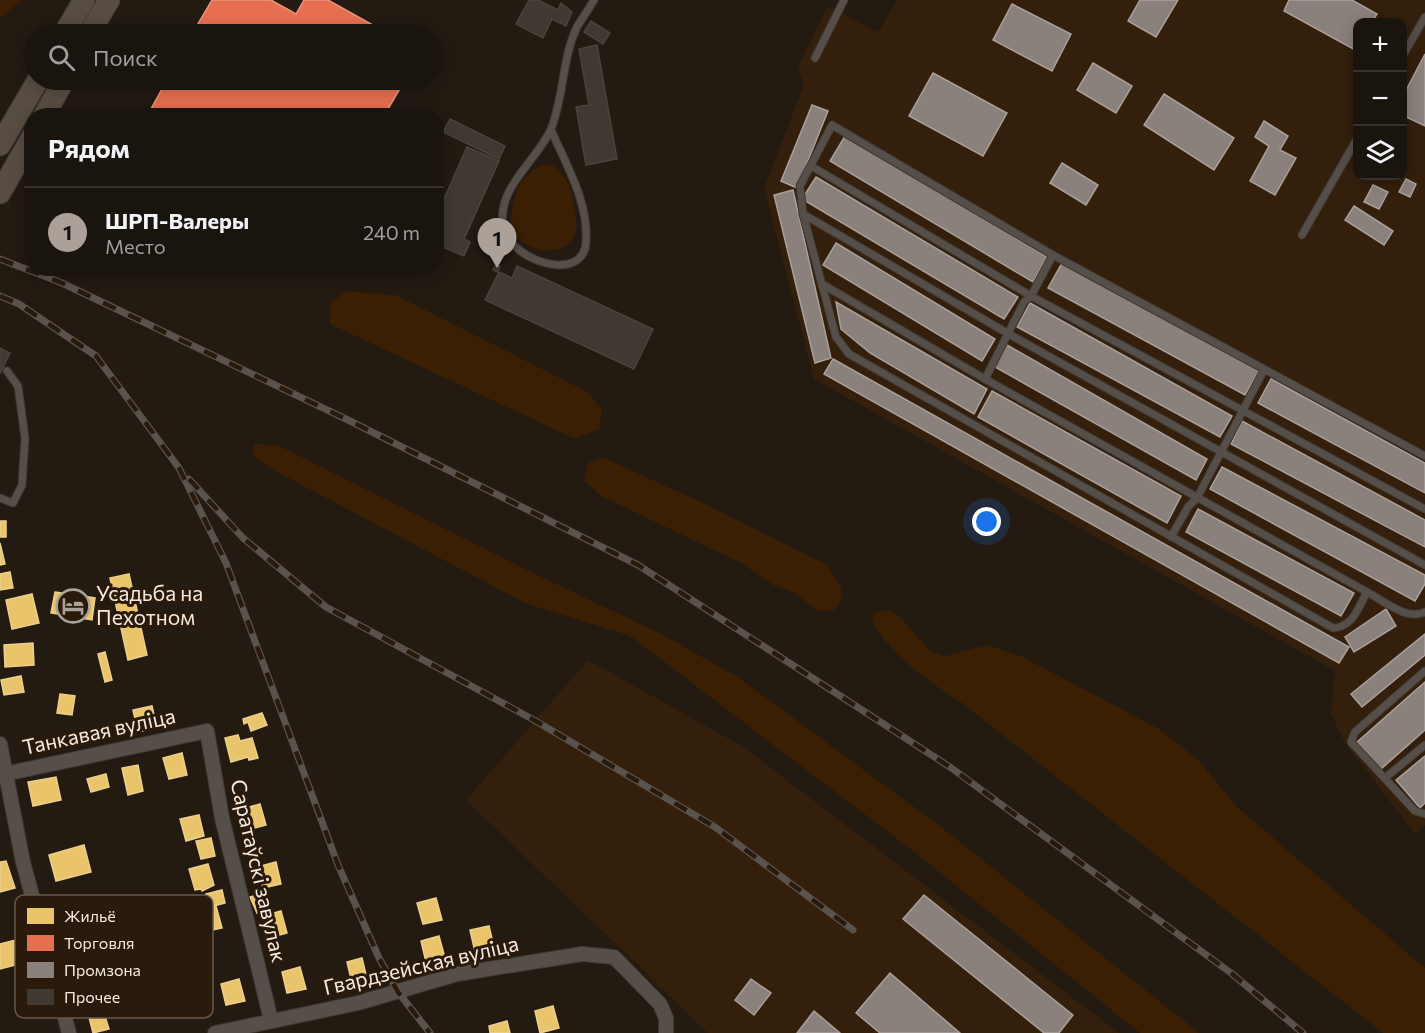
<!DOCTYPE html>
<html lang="ru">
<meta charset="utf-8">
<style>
:root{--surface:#1a140e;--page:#231d17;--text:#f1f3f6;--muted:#9f9e9e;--line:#38332e;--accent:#aca198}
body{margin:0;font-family:Commissioner,sans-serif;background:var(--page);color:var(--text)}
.controls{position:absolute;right:18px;top:18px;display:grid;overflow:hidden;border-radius:12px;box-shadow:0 3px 15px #0003}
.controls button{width:54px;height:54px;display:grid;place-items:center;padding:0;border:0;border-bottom:2px solid var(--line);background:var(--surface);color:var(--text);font:30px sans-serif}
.you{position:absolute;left:987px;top:522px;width:21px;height:21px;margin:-15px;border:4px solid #fff;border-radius:50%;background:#1a73e8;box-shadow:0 0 0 9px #1a73e833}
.badge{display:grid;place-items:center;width:39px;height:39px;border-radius:50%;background:var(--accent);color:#111;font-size:20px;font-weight:700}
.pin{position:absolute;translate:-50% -50px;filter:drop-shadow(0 2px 3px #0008)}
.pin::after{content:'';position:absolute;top:32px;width:21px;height:18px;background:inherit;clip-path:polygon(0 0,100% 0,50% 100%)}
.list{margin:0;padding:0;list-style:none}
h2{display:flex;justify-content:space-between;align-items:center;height:78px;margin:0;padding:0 24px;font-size:26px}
h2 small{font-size:20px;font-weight:400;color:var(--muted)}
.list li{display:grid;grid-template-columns:39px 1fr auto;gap:18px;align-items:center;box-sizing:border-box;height:90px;padding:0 24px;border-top:2px solid var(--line)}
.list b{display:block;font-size:22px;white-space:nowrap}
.list p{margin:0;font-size:20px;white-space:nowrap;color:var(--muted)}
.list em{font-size:20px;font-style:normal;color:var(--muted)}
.icon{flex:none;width:33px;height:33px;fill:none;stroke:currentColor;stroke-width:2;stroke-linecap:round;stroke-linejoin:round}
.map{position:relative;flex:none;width:1425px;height:1033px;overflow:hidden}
.search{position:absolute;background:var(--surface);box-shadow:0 3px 15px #0003;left:24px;top:24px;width:420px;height:66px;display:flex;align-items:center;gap:15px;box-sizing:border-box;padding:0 21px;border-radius:33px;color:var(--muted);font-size:22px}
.panel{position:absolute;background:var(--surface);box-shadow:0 3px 15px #0003;left:24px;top:108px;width:420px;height:168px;border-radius:24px}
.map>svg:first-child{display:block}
.built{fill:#331f0c;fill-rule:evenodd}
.green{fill:#3a1f02}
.homes{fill:#e9c46a;stroke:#edcf8d;stroke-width:1.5}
.shops{fill:#e76f51;stroke:#eb947c;stroke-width:1.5}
.industry{fill:#8a817c;stroke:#aaa09a;stroke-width:1.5}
.building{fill:#403931;stroke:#4a423b;stroke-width:1.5}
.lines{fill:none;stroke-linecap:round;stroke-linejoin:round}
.lane-casing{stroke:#3e3731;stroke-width:9}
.street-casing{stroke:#3e3731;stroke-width:16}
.primary-casing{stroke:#3e3731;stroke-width:23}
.lane{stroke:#564e48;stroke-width:7}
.street{stroke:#564e48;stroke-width:14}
.primary{stroke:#584d42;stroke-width:21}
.rail-casing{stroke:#59524d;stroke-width:7}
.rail{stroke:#2a1a0b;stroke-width:4.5;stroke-dasharray:14;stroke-linecap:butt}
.labels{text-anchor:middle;stroke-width:6;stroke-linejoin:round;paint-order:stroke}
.poi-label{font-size:21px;fill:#f5eae0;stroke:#2a1a0b;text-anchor:start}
.street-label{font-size:21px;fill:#f5eae0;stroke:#2a1a0b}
.key{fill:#2a1a0b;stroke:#67584b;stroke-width:1.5}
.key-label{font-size:16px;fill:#f5eae0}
</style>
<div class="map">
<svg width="1425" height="1033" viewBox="0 0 1425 1033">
<rect width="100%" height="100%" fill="#231a12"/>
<g class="built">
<path d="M 897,0 L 1425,0 L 1425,825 L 1415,834 L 1345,743 L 1331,714 L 1335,671 L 814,379 L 764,188 L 804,85 L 798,67 L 828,6 L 878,32 ZM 1358,22 L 1402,22 L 1402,176 L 1358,176 Z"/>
<path d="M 588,660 L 742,746 L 1119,1033 L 708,1033 L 466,800 Z"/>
</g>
<g class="green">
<path d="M 0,0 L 22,0 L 0,18 Z"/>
<path d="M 542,165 L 553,165 C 566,176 571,187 574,204 C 575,215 579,226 574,236 C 563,259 523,252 513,231 C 509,223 512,212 513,204 C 517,185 525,173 542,165 Z"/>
<path d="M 347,291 L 395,295 L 586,391 L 602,409 L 599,429 L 575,439 L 330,324 L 330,303 Z"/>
<path d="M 254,444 L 278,445 L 525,569 L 663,635 L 736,676 L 936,823 L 1199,1033 L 1140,1033 L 913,851 L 630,636 L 525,603 L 279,473 L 253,456 Z"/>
<path d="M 604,458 L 701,502 L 827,565 L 841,588 L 842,599 L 834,610 L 819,611 L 793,592 L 773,585 L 741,563 L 601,496 L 584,480 L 588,463 Z"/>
<path d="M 889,610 L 900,617 L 930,651 L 945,656 L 987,645 L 1021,656 L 1159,729 L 1199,761 L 1236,806 L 1425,968 L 1425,1033 L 1383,1033 L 962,703 C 927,681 892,656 871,620 L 876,612 Z"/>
</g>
<g class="homes">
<rect x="0" y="521" width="6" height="16"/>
<path d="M 0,543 L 5,564 L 0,565 Z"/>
<path d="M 10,572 L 13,588 L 0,590 L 0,574 Z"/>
<path d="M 129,574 L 147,655 L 128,660 L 110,578 Z"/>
<path d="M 55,592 L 95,598 L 92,620 L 51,613 Z"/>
<path d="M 32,594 L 39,623 L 12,629 L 6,600 Z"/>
<path d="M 33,643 L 34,665 L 5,667 L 4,645 Z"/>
<path d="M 105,652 L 112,680 L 105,682 L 98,654 Z"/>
<path d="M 21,676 L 24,692 L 4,695 L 1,680 Z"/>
<path d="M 60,694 L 75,696 L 72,715 L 57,713 Z"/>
<path d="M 152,706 L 157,728 L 138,732 L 133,710 Z"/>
<path d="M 262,713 L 267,725 L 251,731 L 248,722 L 244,724 L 243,719 Z"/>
<path d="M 238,735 L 240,741 L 252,738 L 258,758 L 249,760 L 248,757 L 231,762 L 225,738 Z"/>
<path d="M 182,753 L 187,775 L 169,779 L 163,758 Z"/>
<path d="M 138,765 L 143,791 L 128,795 L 122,768 Z"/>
<path d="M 106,774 L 109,787 L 91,792 L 87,779 Z"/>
<path d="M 56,777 L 61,800 L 33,806 L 28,782 Z"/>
<path d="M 260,804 L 266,825 L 247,830 L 242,809 Z"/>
<path d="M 199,815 L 204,836 L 186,841 L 180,819 Z"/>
<path d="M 211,838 L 215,856 L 201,859 L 196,841 Z"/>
<path d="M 84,845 L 91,872 L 56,881 L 49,855 Z"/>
<path d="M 6,861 L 15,888 L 0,892 L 0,862 Z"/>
<path d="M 276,862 L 281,884 L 263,888 L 257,867 Z"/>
<path d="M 208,864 L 214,885 L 202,891 L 201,889 L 195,890 L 189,869 Z"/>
<path d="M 222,890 L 225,903 L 210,907 L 206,894 Z"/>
<path d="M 261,894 L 264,902 L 268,901 L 270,909 L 257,913 L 250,897 Z"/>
<path d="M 436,898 L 442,920 L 423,924 L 417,903 Z"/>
<path d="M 216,906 L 222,928 L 203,932 L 198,911 Z"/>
<path d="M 281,911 L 287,933 L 268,938 L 263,916 Z"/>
<path d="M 489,926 L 494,947 L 475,952 L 470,930 Z"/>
<path d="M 439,936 L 445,958 L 426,962 L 421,941 Z"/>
<path d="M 16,940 L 23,963 L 0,969 L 0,944 Z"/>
<path d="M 362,958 L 367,979 L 352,983 L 347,962 Z"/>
<path d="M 300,967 L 306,989 L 287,993 L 282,972 Z"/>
<path d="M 239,979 L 245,1001 L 226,1005 L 221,984 Z"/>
<path d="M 553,1006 L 559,1028 L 540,1033 L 535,1011 Z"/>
<path d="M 104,1013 L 109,1029 L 93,1033 L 89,1017 Z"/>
<path d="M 507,1021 L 510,1033 L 490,1033 L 489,1026 Z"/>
</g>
<g class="shops">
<path d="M 212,0 L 271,0 L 296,14 L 304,0 L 328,0 L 389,34 L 192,34 Z"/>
<path d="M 167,80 L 405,80 L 384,116 L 147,116 Z"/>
</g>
<g class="industry">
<path d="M 1140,0 L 1178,0 L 1156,37 L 1128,21 Z"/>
<path d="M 1289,0 L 1352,0 L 1377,14 L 1372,22 L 1358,22 L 1357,51 L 1284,11 Z"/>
<path d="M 1012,4 L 1071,34 L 1052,71 L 993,40 Z"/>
<path d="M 1425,54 L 1425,126 L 1402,115 L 1402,98 Z"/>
<path d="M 1093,63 L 1132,86 L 1116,113 L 1077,90 Z"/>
<path d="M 933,73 L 1007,113 L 983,156 L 909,116 Z"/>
<path d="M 1164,94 L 1234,138 L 1214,170 L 1144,125 Z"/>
<path d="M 812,105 L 828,111 L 797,188 L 781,181 Z"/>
<path d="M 1264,121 L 1288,136 L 1280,150 L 1296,158 L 1275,195 L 1250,181 L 1269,146 L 1255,137 Z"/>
<path d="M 845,136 L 1047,257 L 1033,282 L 830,161 Z"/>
<path d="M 1062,163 L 1098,185 L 1086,205 L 1050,183 Z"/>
<path d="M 816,177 L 1018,297 L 1004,319 L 802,199 Z"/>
<path d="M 1406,179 L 1416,184 L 1410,197 L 1399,192 Z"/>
<path d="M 1373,185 L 1388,192 L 1379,209 L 1364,202 Z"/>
<path d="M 793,190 L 831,358 L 815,363 L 774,195 Z"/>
<path d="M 1354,206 L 1393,231 L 1384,245 L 1345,220 Z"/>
<path d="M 836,243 L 995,339 L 982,361 L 823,265 Z"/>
<path d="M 1062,263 L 1259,371 L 1245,395 L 1048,288 Z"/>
<path d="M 836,302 L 987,389 L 974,414 L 870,353 L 841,329 Z"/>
<path d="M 1030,303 L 1232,416 L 1220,437 L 1017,327 Z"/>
<path d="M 1007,345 L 1207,459 L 1196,480 L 995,367 Z"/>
<path d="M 833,359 L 1349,647 L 1339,663 L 824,374 Z"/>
<path d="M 1271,379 L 1425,463 L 1425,493 L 1258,403 Z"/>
<path d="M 992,391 L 1181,496 L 1167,523 L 978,417 Z"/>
<path d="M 1242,421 L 1425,520 L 1425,547 L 1231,444 Z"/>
<path d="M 1222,467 L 1425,575 L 1425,584 L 1415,601 L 1210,489 Z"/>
<path d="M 1198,509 L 1354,593 L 1341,616 L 1186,532 Z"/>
<path d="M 1386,609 L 1396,626 L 1354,652 L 1345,637 Z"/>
<path d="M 1425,634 L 1425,655 L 1362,707 L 1351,694 Z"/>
<path d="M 1425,682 L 1425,730 L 1381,769 L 1357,742 Z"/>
<path d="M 1425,756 L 1425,803 L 1420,808 L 1396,780 Z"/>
<path d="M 924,895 L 1073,1015 L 1059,1033 L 1044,1033 L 903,919 Z"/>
<path d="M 890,973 L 960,1033 L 880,1033 L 856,1013 Z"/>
<path d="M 751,979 L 771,993 L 754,1015 L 735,1000 Z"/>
<path d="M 814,1011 L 840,1033 L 797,1033 Z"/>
</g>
<g class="building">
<path d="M 529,0 L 538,0 L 558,10 L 561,3 L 572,12 L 566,26 L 552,19 L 543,38 L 516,24 Z"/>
<path d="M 591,21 L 610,33 L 603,44 L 584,32 Z"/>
<path d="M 597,45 L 617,159 L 586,165 L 576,107 L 589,105 L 579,49 Z"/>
<path d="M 450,119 L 505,146 L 499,159 L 443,132 Z"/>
<path d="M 467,147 L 499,161 L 464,239 L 470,242 L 464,256 L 436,244 L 436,217 Z"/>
<path d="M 496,264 L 500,266 L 498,272 L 493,270 Z"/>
<path d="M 517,266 L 653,329 L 634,369 L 485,300 L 499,272 L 512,278 Z"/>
<path d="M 0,348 L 10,353 L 0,374 Z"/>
</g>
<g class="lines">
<defs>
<g id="lane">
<path d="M 1402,57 L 1425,17"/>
<path d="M 815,58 L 844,0"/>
<path d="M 551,130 C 566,164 589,203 586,242 C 584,284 509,262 503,225 C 497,187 537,161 551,129 C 564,97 562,58 577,27 C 582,18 589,9 594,0"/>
<path d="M 811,166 L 1031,296 L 1425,509"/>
<path d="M 803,214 L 836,337 L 849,354 L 1333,628 C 1353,627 1358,608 1367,592"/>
<path d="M 1302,235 L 1358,137"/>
<path d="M 822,284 L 985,379 L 1367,592 C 1384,601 1407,621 1425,612"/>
<path d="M 985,379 L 1024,302 L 1031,296 L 1053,255"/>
<path d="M 1425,456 L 1053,255 L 832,125 L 800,186 L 803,214 L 1007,333 L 1425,565"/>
<path d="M 0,498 L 13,503 L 22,485 L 25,438 L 18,386 L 7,371"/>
<path d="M 1171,537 L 1188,507 L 1197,498 L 1264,370"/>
<path d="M 1425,671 L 1355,732 L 1351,742 L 1415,811 L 1425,814"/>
<path d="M 1385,778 L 1425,745"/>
</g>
<g id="street">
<path d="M 0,744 L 23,862 L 69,1033"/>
<path d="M 0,775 L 207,731 L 222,818 L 271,1020"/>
<path d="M 215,1033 L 358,1003 L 457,974 L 582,954 L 614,957 L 660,1004 L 666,1018 L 666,1033"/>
</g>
<g id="primary">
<path d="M 64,34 L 84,0"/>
<path d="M 89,34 L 109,0"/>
<path d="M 44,116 L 64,80"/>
<path d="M 0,145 L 38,80"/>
<path d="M 0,193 L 32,137"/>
</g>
</defs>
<use href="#lane" class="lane-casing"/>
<use href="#street" class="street-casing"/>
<use href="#primary" class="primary-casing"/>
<use href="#lane" class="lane"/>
<use href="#street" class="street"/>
<use href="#primary" class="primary"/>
<defs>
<g id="rail">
<path d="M 0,259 L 62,283 L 348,420 L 638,565 L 950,767 L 1231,973 L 1303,1033"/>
<path d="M 0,296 L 19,304 L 96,356 L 179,468 L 226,563 L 338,865 L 379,958 L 398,992 L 430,1033"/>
<path d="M 189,479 L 243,538 L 326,607 L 534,720 L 715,827 L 853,930"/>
</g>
</defs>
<use href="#rail" class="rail-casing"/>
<use href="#rail" class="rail"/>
</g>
<defs>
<symbol id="hotel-ring" viewBox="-11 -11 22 22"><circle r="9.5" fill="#2a1a0b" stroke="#aca198" stroke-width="1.5"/><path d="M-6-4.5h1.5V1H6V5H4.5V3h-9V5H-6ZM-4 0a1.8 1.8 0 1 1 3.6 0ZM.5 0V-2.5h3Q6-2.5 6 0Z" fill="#aca198"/></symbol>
</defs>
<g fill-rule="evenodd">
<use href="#hotel-ring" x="54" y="587" width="38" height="38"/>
</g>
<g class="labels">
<g class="poi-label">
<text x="96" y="601">Усадьба на<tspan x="96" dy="24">Пехотном</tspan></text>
</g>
<g class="street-label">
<text transform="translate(99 732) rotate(-12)" y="7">Танкавая вуліца</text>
<text transform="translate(258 871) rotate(77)" y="7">Саратаўскі завулак</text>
<text transform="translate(421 966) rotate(-13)" y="7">Гвардзейская вуліца</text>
</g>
</g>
<rect x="15" y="895" width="198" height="123" rx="9" class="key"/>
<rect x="27" y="908" width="27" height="16" fill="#e9c46a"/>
<rect x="27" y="935" width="27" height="16" fill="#e76f51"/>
<rect x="27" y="962" width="27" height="16" fill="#8a817c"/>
<rect x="27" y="989" width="27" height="16" fill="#403931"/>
<g class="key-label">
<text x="64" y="922">Жильё</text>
<text x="64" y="949">Торговля</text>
<text x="64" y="976">Промзона</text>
<text x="64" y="1003">Прочее</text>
</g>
</svg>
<div class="controls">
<button>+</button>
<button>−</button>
<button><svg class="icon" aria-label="layers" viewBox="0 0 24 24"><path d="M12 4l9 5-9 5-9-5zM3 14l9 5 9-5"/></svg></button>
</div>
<div class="you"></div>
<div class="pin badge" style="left:497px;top:268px">1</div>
<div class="search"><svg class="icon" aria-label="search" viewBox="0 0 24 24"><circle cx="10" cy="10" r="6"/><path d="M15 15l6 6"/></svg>Поиск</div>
<section class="panel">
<h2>Рядом<small></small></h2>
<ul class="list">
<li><span class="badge">1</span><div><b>ШРП-Валеры</b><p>Место</p></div><em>240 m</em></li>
</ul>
</section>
</div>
